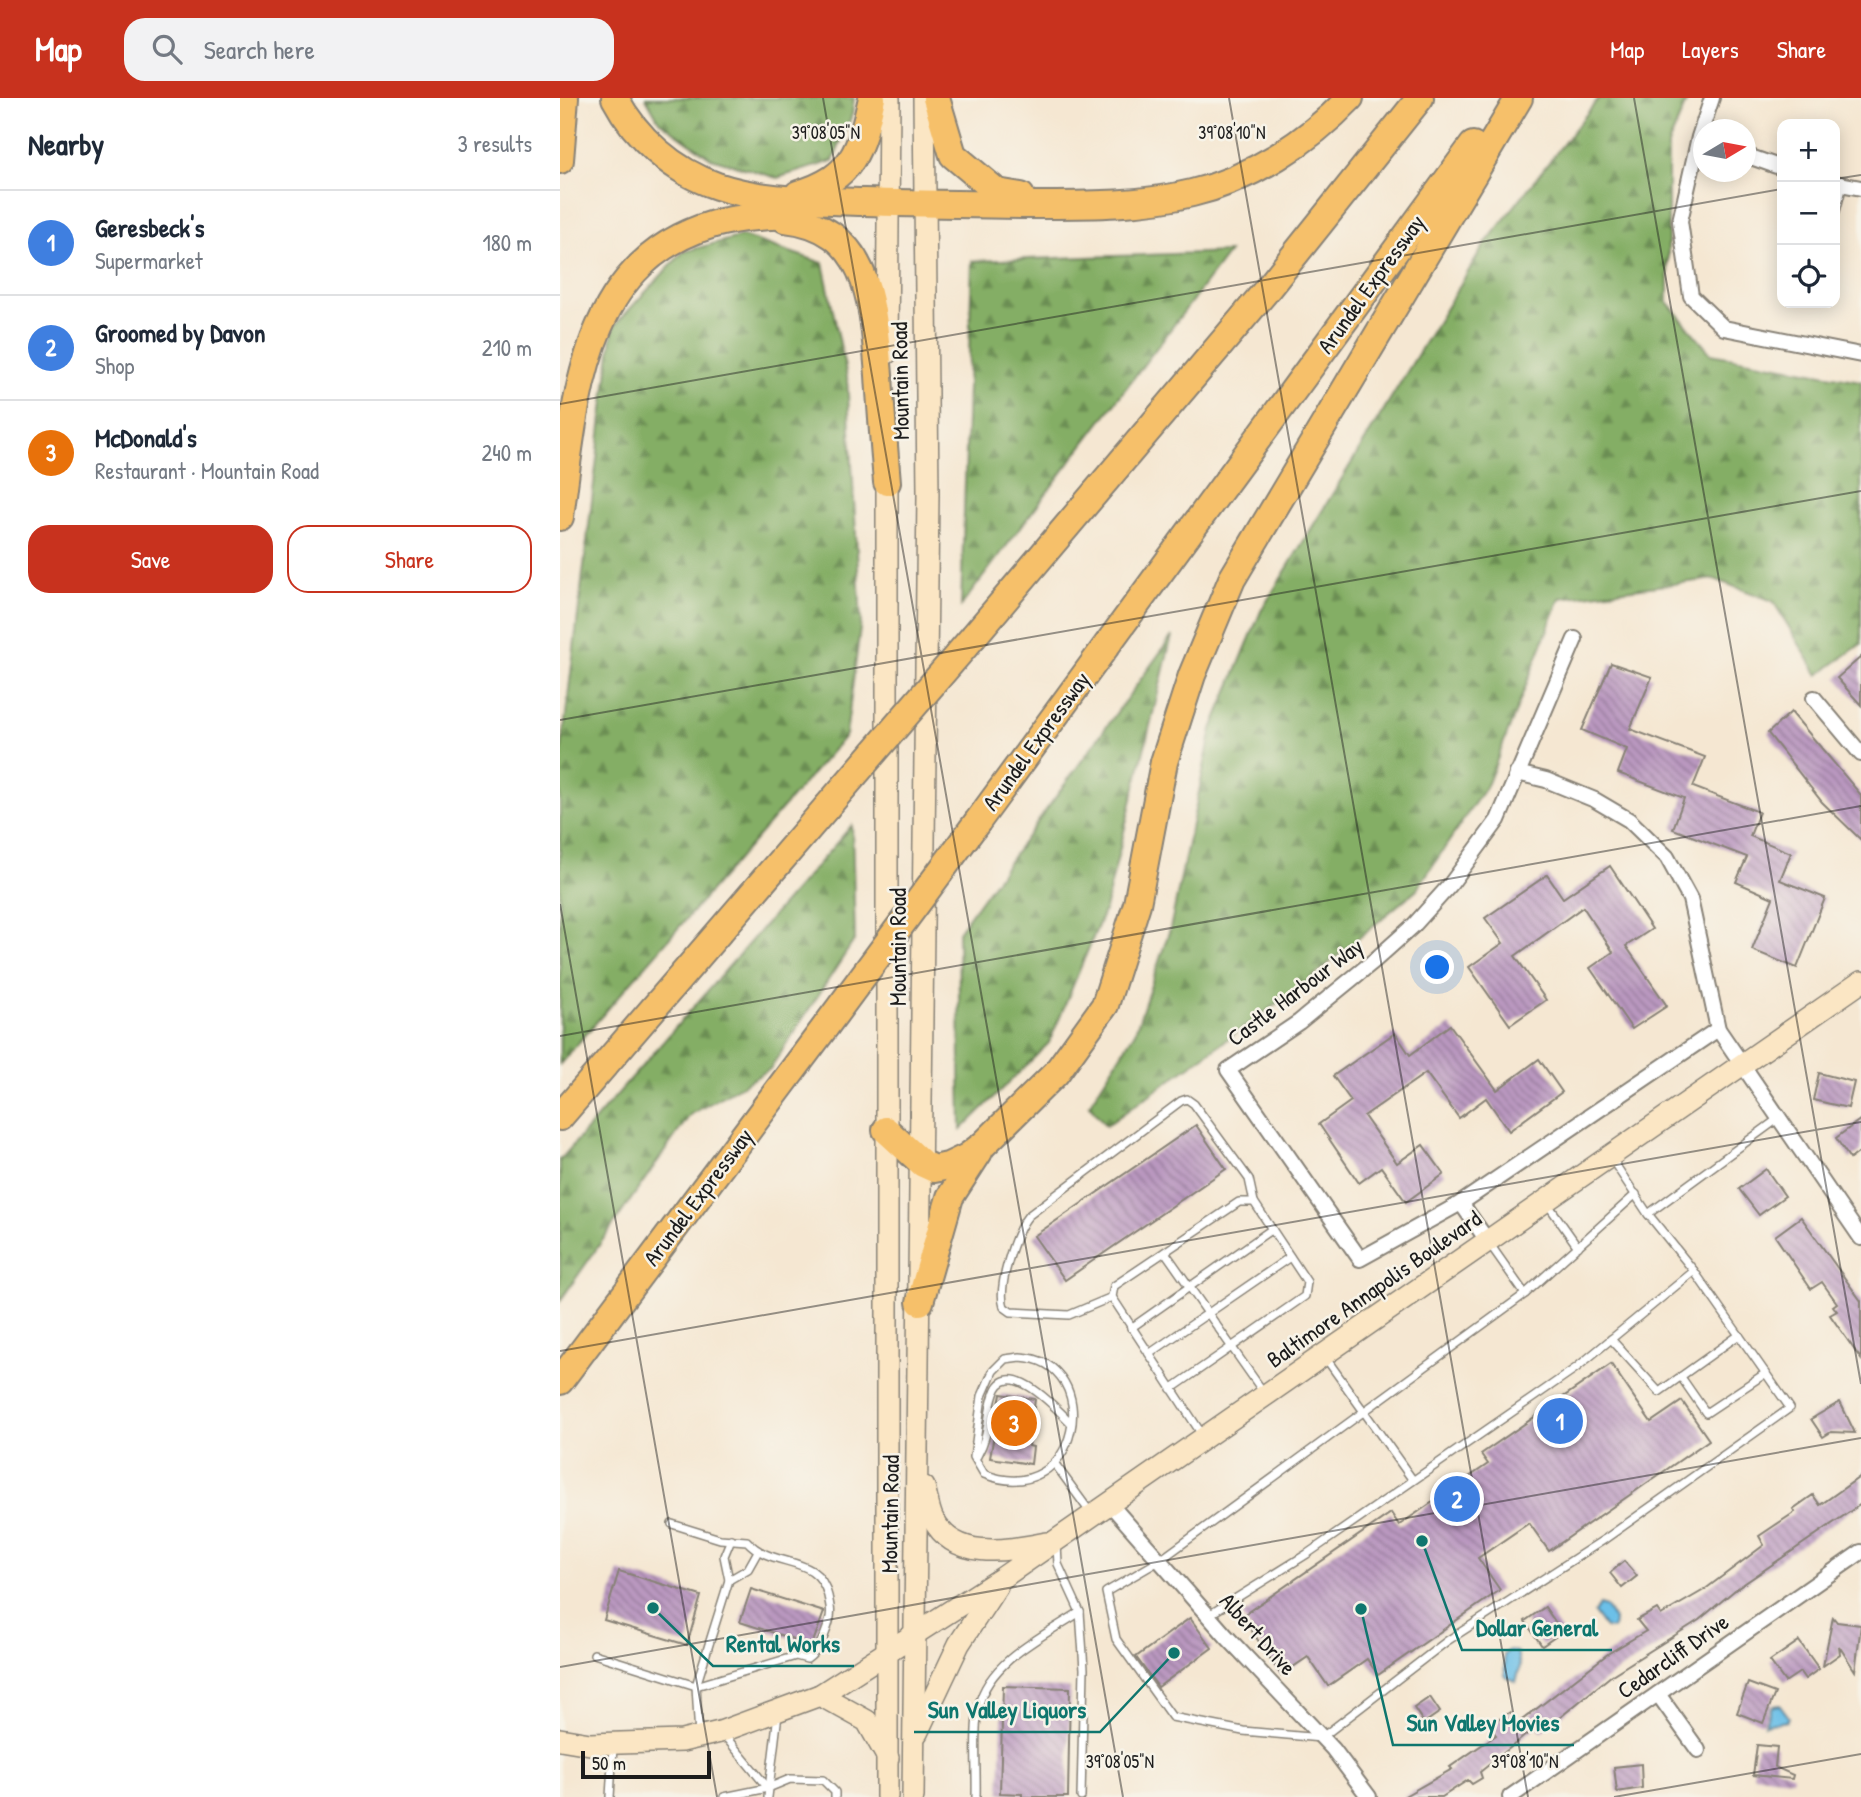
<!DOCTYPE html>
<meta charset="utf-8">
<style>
:root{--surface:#fff;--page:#f2f2f3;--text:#1f2937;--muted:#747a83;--line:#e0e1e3;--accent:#c8321e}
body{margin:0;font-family:"Patrick Hand",sans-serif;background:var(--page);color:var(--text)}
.controls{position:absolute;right:21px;top:21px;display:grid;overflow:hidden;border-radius:14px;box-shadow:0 4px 18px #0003}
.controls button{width:63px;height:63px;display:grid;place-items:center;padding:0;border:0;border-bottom:2px solid var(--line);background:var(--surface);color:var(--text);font:35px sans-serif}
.compass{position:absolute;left:1133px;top:21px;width:63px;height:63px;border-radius:50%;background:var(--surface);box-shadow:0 4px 18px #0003;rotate:80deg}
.scale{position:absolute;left:21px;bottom:18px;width:130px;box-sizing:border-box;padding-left:7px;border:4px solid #1c1c1c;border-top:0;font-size:19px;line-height:24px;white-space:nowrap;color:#1c1c1c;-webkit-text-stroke:5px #f7f3e8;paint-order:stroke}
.you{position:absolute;left:878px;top:870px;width:24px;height:24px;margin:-18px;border:5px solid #fff;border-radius:50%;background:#1a73e8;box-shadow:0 0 0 10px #1a73e833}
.badge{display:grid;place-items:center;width:46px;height:46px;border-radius:50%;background:var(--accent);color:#fff;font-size:23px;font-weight:700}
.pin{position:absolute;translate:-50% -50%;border:4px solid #fff;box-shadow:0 2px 7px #0006}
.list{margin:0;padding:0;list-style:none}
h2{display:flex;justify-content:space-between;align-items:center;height:91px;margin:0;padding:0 28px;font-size:30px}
h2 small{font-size:23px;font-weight:400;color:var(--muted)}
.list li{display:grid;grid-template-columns:46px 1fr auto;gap:21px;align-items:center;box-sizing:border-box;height:105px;padding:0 28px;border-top:2px solid var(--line)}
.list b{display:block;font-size:26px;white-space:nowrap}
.list p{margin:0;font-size:23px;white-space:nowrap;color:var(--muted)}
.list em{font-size:23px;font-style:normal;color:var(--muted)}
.actions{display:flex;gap:14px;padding:21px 28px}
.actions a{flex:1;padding:16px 0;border:2px solid var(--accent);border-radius:21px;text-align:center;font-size:24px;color:var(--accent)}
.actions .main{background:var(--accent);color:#fff}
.icon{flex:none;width:38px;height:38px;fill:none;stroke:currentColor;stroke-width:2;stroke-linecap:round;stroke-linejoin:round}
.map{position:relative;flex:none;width:1301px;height:1699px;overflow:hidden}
header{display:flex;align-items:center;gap:42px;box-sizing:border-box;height:98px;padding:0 35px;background:var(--accent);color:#fff}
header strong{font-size:33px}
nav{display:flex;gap:38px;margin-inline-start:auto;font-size:24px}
.search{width:490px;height:63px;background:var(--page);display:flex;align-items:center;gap:18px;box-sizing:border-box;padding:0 24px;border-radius:21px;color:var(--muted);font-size:26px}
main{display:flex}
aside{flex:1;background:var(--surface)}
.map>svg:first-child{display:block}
.forest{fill:url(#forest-firs);stroke:#506540;stroke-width:2}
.water{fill:#6cc0e8;stroke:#446e82;stroke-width:2}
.building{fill:url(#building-back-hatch)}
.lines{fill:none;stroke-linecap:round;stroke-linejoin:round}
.service-casing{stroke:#888277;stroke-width:10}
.minor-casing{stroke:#888277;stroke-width:18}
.secondary-casing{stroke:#888277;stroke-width:24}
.motorway-casing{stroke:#888277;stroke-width:30}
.service{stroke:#fff;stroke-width:7}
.minor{stroke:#fff;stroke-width:14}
.secondary{stroke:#fbe6c4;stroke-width:21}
.motorway{stroke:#f6c06b;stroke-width:26}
.motorway-bridge-casing{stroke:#888277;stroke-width:30;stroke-linecap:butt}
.motorway-bridge{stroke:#f6c06b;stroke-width:26}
.ticks{fill:none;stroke:#1c1c1c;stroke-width:2;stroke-opacity:0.45}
.labels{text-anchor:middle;stroke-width:5;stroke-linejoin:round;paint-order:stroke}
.street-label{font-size:23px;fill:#1c1c1c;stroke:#f7f3e8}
.ticks-label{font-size:18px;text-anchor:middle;fill:#1c1c1c;stroke:#f7f3e8;stroke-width:5;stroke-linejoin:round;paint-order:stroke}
.leader{fill:none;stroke:#0f766e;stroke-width:2.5}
.callout-dot{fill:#0f766e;stroke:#f7f3e8;stroke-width:2.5}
.callout-label{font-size:24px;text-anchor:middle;font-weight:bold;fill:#0f766e;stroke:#f7f3e8;stroke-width:5;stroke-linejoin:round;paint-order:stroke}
</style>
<header>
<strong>Map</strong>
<div class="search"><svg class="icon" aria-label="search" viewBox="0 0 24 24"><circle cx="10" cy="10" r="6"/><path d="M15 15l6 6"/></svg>Search here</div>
<nav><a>Map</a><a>Layers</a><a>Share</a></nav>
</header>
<main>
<aside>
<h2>Nearby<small>3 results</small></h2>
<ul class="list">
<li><span class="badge" style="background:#3f7fe0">1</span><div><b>Geresbeck's</b><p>Supermarket</p></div><em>180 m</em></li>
<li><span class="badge" style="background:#3f7fe0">2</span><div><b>Groomed by Davon</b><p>Shop</p></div><em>210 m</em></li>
<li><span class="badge" style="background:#e8710a">3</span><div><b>McDonald's</b><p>Restaurant · Mountain Road</p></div><em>240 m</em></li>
</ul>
<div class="actions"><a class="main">Save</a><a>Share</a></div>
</aside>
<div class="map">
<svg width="1301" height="1699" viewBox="0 0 1301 1699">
<defs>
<pattern id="forest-firs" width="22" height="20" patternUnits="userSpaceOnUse" patternTransform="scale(1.75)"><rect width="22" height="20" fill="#84ae65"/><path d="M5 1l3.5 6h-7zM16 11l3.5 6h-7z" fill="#6b8d52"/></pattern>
<pattern id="building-back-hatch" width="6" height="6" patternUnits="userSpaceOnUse" patternTransform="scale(1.75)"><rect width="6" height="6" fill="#ba98c0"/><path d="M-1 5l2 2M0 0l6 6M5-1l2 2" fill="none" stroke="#967b9b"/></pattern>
</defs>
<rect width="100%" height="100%" fill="#f7f3e8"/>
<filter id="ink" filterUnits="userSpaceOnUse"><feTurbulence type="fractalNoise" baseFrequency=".0143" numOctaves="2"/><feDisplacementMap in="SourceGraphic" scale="14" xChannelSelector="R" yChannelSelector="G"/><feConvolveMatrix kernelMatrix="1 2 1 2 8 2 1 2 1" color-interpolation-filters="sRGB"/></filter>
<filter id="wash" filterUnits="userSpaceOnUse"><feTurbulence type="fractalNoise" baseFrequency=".00686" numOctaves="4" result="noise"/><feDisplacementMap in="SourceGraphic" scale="28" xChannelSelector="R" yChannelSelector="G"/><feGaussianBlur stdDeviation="1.57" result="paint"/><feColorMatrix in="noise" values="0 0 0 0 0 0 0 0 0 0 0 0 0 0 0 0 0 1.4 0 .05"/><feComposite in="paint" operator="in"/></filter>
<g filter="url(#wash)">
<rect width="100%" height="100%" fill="#f5e7d2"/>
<g class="forest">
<path d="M 86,0 L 294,0 L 292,17 L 273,63 L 217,80 L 151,60 L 99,23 Z"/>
<path d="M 1039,0 L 1128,0 L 1108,47 L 1108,205 L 1151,256 L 1301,283 L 1301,546 L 1258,577 L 1213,503 L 1154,481 L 1000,500 L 928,685 L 857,791 L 743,887 L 546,1028 L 529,1007 L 575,934 L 610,831 L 652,631 L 701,513 L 925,146 Z"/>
<path d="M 182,138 L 263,165 L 287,279 L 301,523 L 286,637 L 0,966 L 0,665 L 53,229 L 123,154 Z"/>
<path d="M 669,154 L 401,508 L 412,163 Z"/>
<path d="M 612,538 L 545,811 L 489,945 L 401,1032 L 398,834 Z"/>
<path d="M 292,727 L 295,841 L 210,971 L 130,1017 L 0,1203 L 0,1062 Z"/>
</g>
<g class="water">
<path d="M 1039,1507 L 1046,1509 L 1054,1522 L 1053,1531 L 1045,1530 L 1034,1515 Z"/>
<path d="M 949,1552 L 957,1554 L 960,1568 L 956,1584 L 945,1578 L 944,1557 Z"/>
<path d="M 1220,1607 L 1229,1619 L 1227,1623 L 1204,1627 L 1212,1608 Z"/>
</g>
<g id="blocks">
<g class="building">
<path d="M 1301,559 L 1301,607 L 1277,580 Z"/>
<path d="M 1051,565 L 1092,579 L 1070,631 L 1145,659 L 1133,689 L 1199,714 L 1190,738 L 1231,755 L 1220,782 L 1265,800 L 1237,870 L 1192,852 L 1213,800 L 1176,784 L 1187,759 L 1113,731 L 1124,700 L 1058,675 L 1067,651 L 1022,632 Z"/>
<path d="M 1231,614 L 1301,697 L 1301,742 L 1262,704 L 1208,635 Z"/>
<path d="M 1050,768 L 1092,831 L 1066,848 L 1107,908 L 1072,931 L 1030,870 L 1053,854 L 1023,809 L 955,858 L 986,902 L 950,927 L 909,869 L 943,845 L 925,820 L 987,777 L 1003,800 Z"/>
<path d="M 890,927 L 937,992 L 979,961 L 1002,994 L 949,1033 L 926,1000 L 899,1020 L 866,975 L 804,1018 L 837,1065 L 863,1047 L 884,1076 L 846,1104 L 821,1069 L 799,1085 L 759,1026 L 791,1003 L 773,978 L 835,935 L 850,957 Z"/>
<path d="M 1259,975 L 1294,984 L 1288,1010 L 1253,1002 Z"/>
<path d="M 1301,1021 L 1301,1053 L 1290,1061 L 1276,1040 Z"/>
<path d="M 636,1027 L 666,1071 L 505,1182 L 474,1138 Z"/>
<path d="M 1206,1071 L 1225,1098 L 1199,1117 L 1179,1091 Z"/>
<path d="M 1241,1119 L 1301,1203 L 1301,1261 L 1270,1217 L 1277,1213 L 1273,1208 L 1277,1205 L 1262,1184 L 1251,1191 L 1215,1138 Z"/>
<path d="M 1051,1266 L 1091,1324 L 1122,1303 L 1149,1342 L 989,1453 L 969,1425 L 918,1460 L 940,1492 L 818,1577 L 807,1561 L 768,1588 L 748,1559 L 721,1577 L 682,1518 L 831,1415 L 839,1427 L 928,1366 L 921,1356 Z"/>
<path d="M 441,1296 L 475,1301 L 469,1348 L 473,1349 L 471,1366 L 430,1360 Z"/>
<path d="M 1280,1304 L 1295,1335 L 1271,1334 L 1263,1339 L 1251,1321 Z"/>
<path d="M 1301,1378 L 1301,1406 L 1175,1492 L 1139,1522 L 1052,1577 L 982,1634 L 977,1628 L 920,1674 L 922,1680 L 912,1686 L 908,1682 L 882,1699 L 843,1699 L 892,1671 L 890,1669 L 936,1637 L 929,1628 L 950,1614 L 958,1625 L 1049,1555 L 1086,1533 L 1077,1522 L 1097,1511 L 1101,1517 L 1144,1492 L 1204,1447 L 1199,1438 L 1235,1414 L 1233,1411 L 1253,1397 L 1260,1407 Z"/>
<path d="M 1064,1463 L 1077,1478 L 1062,1490 L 1050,1475 Z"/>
<path d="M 59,1473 L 141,1498 L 127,1547 L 44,1522 Z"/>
<path d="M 191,1491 L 264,1514 L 252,1547 L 180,1524 Z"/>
<path d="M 985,1509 L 1002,1534 L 982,1548 L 965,1523 Z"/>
<path d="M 1273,1519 L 1277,1524 L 1301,1527 L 1295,1573 L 1279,1548 L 1280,1556 L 1263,1568 Z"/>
<path d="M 630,1520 L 652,1550 L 598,1589 L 576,1559 Z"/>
<path d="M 1239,1543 L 1259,1571 L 1245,1581 L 1240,1574 L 1225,1584 L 1210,1563 Z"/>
<path d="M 1188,1585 L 1215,1595 L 1203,1625 L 1177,1615 Z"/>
<path d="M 443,1588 L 510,1590 L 508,1699 L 462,1699 L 462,1696 L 440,1695 Z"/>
<path d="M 870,1599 L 880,1614 L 864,1625 L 854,1610 Z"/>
<path d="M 1197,1647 L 1217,1649 L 1215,1669 L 1233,1677 L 1232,1681 L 1193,1677 Z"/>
<path d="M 1081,1666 L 1082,1690 L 1057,1694 L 1054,1669 Z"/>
</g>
</g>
</g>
<g filter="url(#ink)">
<use href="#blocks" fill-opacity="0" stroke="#888277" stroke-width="2"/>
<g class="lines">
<defs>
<g id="service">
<path d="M 1275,117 L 1283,87"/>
<path d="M 1051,1060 L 1088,1116"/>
<path d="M 1076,1096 L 965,1196 L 599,1463 L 546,1494 L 556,1541 L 612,1619 L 683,1633 L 761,1640 L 887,1543 L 1045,1441 L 1230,1310 L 1134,1173 L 1088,1116 L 1219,1020"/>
<path d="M 987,1105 L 1018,1149"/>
<path d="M 929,1145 L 965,1196"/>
<path d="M 605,1154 L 704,1295"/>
<path d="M 552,1199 L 509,1217 L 451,1214 L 444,1209 C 437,1189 455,1134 468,1118 L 621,1003 L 627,1001 L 634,1006 L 689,1081 L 694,1104"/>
<path d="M 571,1230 L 712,1131"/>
<path d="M 1051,1241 L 1099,1294 L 1179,1237"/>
<path d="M 589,1256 L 730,1159"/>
<path d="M 460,1259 C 546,1263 521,1414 424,1376 L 414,1359 L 422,1298 L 433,1273 L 445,1261 Z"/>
<path d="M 765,1259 L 852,1381"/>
<path d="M 1121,1279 L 1146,1315 L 1206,1275"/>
<path d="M 611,1291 L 745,1198 L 747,1184 L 694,1104 L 679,1104 L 554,1188 L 552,1199 L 643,1338"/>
<path d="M 417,1358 C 431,1333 426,1320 434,1296 C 447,1256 498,1312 511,1325"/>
<path d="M 495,1366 L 530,1414"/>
<path d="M 112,1426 L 160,1441 L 187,1443 C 213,1472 258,1454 268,1498 C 270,1508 272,1514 269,1524 C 265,1538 259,1553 247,1561 L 236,1558 L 136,1588 L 139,1638"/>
<path d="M 171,1441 L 164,1458 L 169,1482 L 188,1471 L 197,1455"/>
<path d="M 497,1447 L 498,1466 L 520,1514 L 524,1571 L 521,1699"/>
<path d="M 649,1517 L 747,1456 L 1016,1270 L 1134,1173"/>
<path d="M 34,1556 L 136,1588 L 169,1482"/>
<path d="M 164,1637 L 208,1690"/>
<path d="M 50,1699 L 53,1649"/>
<path d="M 164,1699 L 208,1690 L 230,1681 L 263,1682 L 275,1694 L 275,1699"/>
<path d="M 208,1699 L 218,1616"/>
<path d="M 416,1699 C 417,1672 413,1633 419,1607 C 429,1563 485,1537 520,1514"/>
</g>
<g id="minor">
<path d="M 1152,0 L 1139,39 L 1120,123 L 1131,198 L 1164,230 L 1301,257"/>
<path d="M 1185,57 L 1222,70"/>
<path d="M 1275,85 L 1301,90"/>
<path d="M 1015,541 L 938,722 L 890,787 L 854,827 L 815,862 L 739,924 L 668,972 L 800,1161 L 901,1105 L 1158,931"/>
<path d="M 1254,600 L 1301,656"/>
<path d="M 957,675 L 986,682 L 1035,702 L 1069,722 L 1107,759 L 1130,801 L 1158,931 L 1301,1140"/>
<path d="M 901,1105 L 929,1145"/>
<path d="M 550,1406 L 666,1538 L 773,1651 L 809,1699"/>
<path d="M 1098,1596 L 1138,1652"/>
<path d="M 950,1699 L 1301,1454"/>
</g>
<g id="secondary">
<path d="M 327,255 L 329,0"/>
<path d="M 327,368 L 327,1699"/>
<path d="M 364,1389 C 367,1398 368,1412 373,1421 C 395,1464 449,1452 487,1445"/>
<path d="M 260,1597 L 307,1623 L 328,1660"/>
<path d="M 357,1635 L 399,1546 L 437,1488"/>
<path d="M 0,1641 L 30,1646 L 122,1643 L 160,1634 L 260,1597 L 442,1480 L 1301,884"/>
<path d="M 353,1699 L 368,396 L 364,0"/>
</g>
<g id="motorway">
<path d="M 55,0 C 76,40 113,73 157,88 C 204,104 255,102 304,104 C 359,106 414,106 469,107 C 524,107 579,108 632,95 C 691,81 748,44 790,0"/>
<path d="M 376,0 L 393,57 L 437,94 L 461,98"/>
<path d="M 0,62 L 5,0"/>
<path d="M 238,96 C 294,79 300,53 312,0"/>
<path d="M 225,121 C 311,130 313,209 319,277 C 321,312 324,348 327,384"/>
<path d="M 0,419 C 16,304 21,164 154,126 C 183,118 214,118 244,117"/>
<path d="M 414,538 L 705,194 L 860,0"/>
<path d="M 418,723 L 913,47"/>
<path d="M 0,1019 L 266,710"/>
<path d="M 326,1032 L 363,1066 L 374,1071 L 388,1068 L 407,1059 L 424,1046 L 496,975 L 545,907 L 577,806 L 604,664 L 632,577 L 672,481 L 959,0"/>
<path d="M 360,1204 L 390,1099 L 419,1054"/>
<path d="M 0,1283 L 266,928"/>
</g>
</defs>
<use href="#service" class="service-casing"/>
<use href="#minor" class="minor-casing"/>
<use href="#secondary" class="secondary-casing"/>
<use href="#motorway" class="motorway-casing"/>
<use href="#service" class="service"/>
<use href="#minor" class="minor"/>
<use href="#secondary" class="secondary"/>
<use href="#motorway" class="motorway"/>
<defs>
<g id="motorway-bridge">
<path d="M 266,710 L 414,538"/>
<path d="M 266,928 L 418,723"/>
</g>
</defs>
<use href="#motorway-bridge" class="motorway-bridge-casing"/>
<use href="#motorway-bridge" class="motorway-bridge"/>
</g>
</g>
<path class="ticks" d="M 263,0 L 563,1699M 669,0 L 968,1699M 1074,0 L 1301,1286M 1275,81 L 1301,77M 0,306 L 1222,91M 0,622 L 1301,393M 0,806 L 157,1699M 0,938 L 1301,708M 0,1253 L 1301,1024M 0,1569 L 1301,1340M 1054,1699 L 1301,1656"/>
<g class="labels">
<g class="street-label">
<text transform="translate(811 186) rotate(-54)" y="8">Arundel Expressway</text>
<text transform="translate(340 283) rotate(-91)" y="8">Mountain Road</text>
<text transform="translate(476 643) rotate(-54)" y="8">Arundel Expressway</text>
<text transform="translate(338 849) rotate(-90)" y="8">Mountain Road</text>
<text transform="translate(735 894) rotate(-37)" y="8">Castle Harbour Way</text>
<text transform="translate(138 1099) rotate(-53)" y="8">Arundel Expressway</text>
<text transform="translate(814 1191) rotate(-35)" y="8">Baltimore Annapolis Boulevard</text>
<text transform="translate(330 1416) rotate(-89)" y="8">Mountain Road</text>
<text transform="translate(698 1536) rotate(48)" y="8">Albert Drive</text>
<text transform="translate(1113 1558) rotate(-35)" y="8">Cedarcliff Drive</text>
</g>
</g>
<g class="ticks-label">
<text x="266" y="41">39°08'05"N</text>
<text x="672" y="41">39°08'10"N</text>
<text x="560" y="1670">39°08'05"N</text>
<text x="965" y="1670">39°08'10"N</text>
</g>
<path class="leader" d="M862 1443L902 1552H1052M93 1510L153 1568H294M614 1555L540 1634H354M801 1511L833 1647H1014"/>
<g class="callout-dot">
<circle cx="862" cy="1443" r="7"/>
<circle cx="93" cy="1510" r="7"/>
<circle cx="614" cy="1555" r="7"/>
<circle cx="801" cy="1511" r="7"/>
</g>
<g class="callout-label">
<text x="977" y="1538">Dollar General</text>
<text x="223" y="1554">Rental Works</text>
<text x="447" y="1620">Sun Valley Liquors</text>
<text x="923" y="1633">Sun Valley Movies</text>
</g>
</svg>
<div class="controls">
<button>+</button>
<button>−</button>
<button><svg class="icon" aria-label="locate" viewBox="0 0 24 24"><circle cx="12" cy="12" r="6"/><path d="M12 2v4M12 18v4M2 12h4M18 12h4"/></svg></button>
</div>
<svg class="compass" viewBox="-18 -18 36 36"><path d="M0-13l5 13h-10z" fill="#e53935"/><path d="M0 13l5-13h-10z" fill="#747a83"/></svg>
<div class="scale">50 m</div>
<div class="you"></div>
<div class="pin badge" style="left:1000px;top:1323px;background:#3f7fe0">1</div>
<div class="pin badge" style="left:897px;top:1401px;background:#3f7fe0">2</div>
<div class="pin badge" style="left:454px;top:1325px;background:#e8710a">3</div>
</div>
</main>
